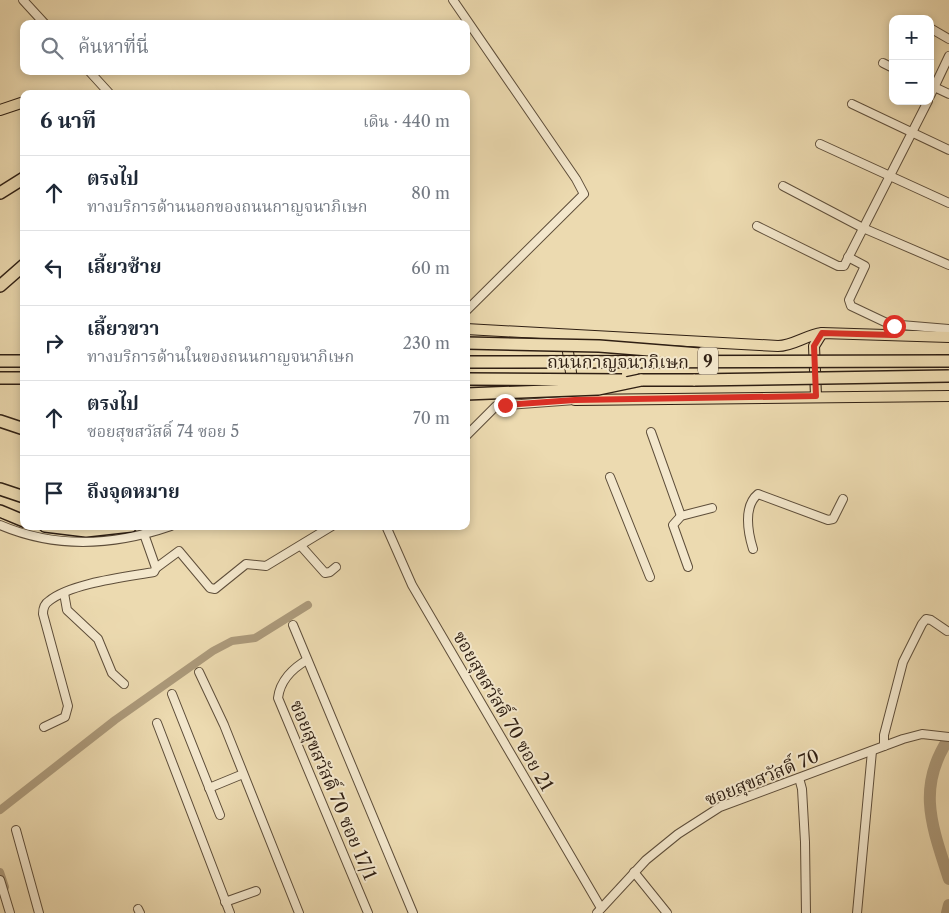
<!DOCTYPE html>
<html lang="th">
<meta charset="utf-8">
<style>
:root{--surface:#fff;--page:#f2f2f3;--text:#1f2937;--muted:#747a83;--line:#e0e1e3}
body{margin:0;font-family:"Libre Caslon Text","Noto Serif Thai",serif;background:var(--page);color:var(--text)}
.controls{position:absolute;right:15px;top:15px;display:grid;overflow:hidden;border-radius:10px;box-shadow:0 2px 8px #0003}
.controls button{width:45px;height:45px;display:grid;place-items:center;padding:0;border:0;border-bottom:1px solid var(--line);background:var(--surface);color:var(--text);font:25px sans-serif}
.stop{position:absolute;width:15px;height:15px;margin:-11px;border:4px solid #d93025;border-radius:50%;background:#fff}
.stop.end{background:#d93025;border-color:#fff;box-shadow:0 1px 5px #0008}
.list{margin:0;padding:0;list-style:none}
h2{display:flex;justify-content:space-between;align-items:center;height:65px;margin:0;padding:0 20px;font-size:21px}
h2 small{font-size:16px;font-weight:400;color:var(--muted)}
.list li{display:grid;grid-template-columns:32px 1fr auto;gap:15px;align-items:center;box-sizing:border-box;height:75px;padding:0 20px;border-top:1px solid var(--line)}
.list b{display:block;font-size:19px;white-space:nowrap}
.list p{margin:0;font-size:16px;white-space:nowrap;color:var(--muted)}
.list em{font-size:16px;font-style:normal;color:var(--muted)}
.icon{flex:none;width:28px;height:28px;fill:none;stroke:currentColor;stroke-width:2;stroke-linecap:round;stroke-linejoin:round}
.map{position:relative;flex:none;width:949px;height:913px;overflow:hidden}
.search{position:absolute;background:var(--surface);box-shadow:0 2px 8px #0003;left:20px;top:20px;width:450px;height:55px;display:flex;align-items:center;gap:12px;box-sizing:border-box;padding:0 18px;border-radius:10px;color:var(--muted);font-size:19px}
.panel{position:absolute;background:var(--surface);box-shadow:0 2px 8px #0003;left:20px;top:90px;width:450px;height:440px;border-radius:10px}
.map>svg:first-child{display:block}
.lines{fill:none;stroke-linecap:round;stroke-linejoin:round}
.canal{stroke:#ac9a7b;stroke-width:8}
.river{stroke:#ac9a7b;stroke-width:12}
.minor-casing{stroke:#5e4e3a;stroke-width:10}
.major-casing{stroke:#2f1f13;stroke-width:12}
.highway-casing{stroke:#2f1f13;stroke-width:14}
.minor{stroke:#f3e7cc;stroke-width:8}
.major{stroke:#ecdab0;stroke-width:10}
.highway{stroke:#ecdab0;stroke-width:11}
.highway-bridge-casing{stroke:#2f1f13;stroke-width:14;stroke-linecap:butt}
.highway-bridge{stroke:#ecdab0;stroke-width:11}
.route{stroke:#d93025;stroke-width:6}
.labels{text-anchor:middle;stroke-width:4;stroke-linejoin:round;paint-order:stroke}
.shield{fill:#f3e7cc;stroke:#6a5b4a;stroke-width:1}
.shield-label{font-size:16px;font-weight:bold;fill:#2f1f13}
.street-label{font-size:18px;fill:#2f1f13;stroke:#f3e7cc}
</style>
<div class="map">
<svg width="949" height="913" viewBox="0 0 949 913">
<rect width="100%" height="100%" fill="#ecdab0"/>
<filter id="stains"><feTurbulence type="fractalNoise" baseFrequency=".004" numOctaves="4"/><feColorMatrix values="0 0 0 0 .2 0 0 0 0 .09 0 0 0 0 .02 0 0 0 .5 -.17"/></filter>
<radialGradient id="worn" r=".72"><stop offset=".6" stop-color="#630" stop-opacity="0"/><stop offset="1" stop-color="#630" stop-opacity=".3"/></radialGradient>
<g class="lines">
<g class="canal">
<path d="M 0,810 L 115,720 L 213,651 L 232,641 L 255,638 L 308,605"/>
<path d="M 0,872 L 5,887"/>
</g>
<g class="river">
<path d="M 949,738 C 916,788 932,826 949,879"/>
<path d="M 947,913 L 949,905"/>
</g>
<defs>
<g id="minor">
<path d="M 23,0 L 45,24"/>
<path d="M 453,0 L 576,179 L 584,194 L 466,311"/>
<path d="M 930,28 L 949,39"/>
<path d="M 883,63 L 893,68"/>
<path d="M 89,71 L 110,94"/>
<path d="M 932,86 L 949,94"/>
<path d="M 930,96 L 949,56"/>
<path d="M 852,104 L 949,150"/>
<path d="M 820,144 L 949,203"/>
<path d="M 783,186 L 863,228 L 949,265"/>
<path d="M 757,226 L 838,266 L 844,266 L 928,101"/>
<path d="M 848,257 L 865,266 L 849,300 L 851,306 L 889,324 L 949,329"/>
<path d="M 651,432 L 681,516"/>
<path d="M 466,436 L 496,406 L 575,400"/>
<path d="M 610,477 L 650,577"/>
<path d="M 0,525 C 56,549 113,546 171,526"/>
<path d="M 386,526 L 412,585 L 601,908"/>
<path d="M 301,546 L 325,573 L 330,572 L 336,567"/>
<path d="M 753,549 C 748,533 743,506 758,494 L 828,520 L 833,519 L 843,499"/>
<path d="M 688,567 L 673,525 L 681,516 L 712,508"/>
<path d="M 156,568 L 179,551 L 210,588 L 215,589 L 246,564 L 266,566 L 332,526"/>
<path d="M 64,593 L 67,610 L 98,639 L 112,673 L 124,684"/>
<path d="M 293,625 L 413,913"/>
<path d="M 307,660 C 293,668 280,681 278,698 L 368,913"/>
<path d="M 199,672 L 224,725 L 299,913"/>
<path d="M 172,694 L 220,815"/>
<path d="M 157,723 L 230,913"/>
<path d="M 44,727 L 65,717 L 68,706 L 43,614 C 43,609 44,604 49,601 C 71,583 126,577 154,572 L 156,568 L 144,534"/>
<path d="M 884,746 L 884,735 L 903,662 L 922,624 L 926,619 L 931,620 L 947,631"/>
<path d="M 799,778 L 802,789 L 805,842 L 806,913"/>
<path d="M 209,788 L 243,774"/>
<path d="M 16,830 L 39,913"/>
<path d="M 634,872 L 667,913"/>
<path d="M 0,880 L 10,913"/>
<path d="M 225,902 L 256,891"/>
<path d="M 138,909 L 140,913"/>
<path d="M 597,913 L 646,860 L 678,834 L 720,807 L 903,739 L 922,734 L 949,737"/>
<path d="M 857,913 L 872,751"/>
</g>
<g id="major">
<path d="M 0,110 L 24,102"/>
<path d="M 466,329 L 778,346 C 793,346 806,335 822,333 L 949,337"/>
<path d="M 566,338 L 575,400 L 949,396"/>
<path d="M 816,396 L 814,346 L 822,333"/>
</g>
<g id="highway">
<path d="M 0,193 L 24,178"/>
<path d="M 0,286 L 24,265"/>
<path d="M 0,361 L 24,361"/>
<path d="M 0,378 L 24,378"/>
<path d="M 641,380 L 695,380"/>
<path d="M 0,421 L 24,429"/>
<path d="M 0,489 L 24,497"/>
<path d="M 0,511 L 24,521"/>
<path d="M 45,526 L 86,531 L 131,526"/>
</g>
</defs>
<use href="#minor" class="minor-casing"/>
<use href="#major" class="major-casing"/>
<use href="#highway" class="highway-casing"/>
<use href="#minor" class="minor"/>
<use href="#major" class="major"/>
<use href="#highway" class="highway"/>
<defs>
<g id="highway-bridge">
<path d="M 466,343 L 599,346 L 712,355"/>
<path d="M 466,362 L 949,361"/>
<path d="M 466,379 L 622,380"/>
<path d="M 695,380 L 949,376"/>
<path d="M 466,394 L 598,389 L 641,380"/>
</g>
</defs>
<use href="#highway-bridge" class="highway-bridge-casing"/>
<use href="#highway-bridge" class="highway-bridge"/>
</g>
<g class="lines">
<path class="route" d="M 505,405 L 575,400 L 816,396 L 814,346 L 822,333 L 893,335 L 894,326"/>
</g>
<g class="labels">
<rect class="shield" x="698" y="347.5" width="20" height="27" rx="4"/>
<g class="shield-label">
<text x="708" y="367">9</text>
</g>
<g class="street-label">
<text x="618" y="368">ถนนกาญจนาภิเษก</text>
<text transform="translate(503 711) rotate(60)" y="6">ซอยสุขสวัสดิ์ 70 ซอย 21</text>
<text transform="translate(762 778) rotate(-22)" y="6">ซอยสุขสวัสดิ์ 70</text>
<text transform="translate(333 790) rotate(67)" y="6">ซอยสุขสวัสดิ์ 70 ซอย 17/1</text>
</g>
</g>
<rect width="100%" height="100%" filter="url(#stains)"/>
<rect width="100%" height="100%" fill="url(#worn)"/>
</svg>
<div class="controls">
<button>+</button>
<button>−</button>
</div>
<div class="stop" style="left:894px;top:326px"></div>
<div class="stop end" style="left:505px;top:405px"></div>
<div class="search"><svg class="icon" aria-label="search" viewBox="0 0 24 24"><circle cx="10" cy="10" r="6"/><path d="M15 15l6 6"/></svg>ค้นหาที่นี่</div>
<section class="panel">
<h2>6 นาที<small>เดิน · 440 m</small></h2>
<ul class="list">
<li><svg class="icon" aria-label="ahead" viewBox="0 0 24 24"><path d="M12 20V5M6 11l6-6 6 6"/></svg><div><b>ตรงไป</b><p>ทางบริการด้านนอกของถนนกาญจนาภิเษก</p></div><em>80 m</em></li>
<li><svg class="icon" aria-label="left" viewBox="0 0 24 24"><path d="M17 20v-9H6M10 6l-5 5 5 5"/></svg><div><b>เลี้ยวซ้าย</b></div><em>60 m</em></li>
<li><svg class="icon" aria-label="right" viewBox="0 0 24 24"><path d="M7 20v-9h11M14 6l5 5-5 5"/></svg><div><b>เลี้ยวขวา</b><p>ทางบริการด้านในของถนนกาญจนาภิเษก</p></div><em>230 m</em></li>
<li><svg class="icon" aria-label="ahead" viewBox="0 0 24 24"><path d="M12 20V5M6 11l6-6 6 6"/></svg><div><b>ตรงไป</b><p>ซอยสุขสวัสดิ์ 74 ซอย 5</p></div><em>70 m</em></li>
<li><svg class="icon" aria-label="arrive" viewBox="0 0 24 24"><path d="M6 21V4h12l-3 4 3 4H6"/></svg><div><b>ถึงจุดหมาย</b></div></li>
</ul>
</section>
</div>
